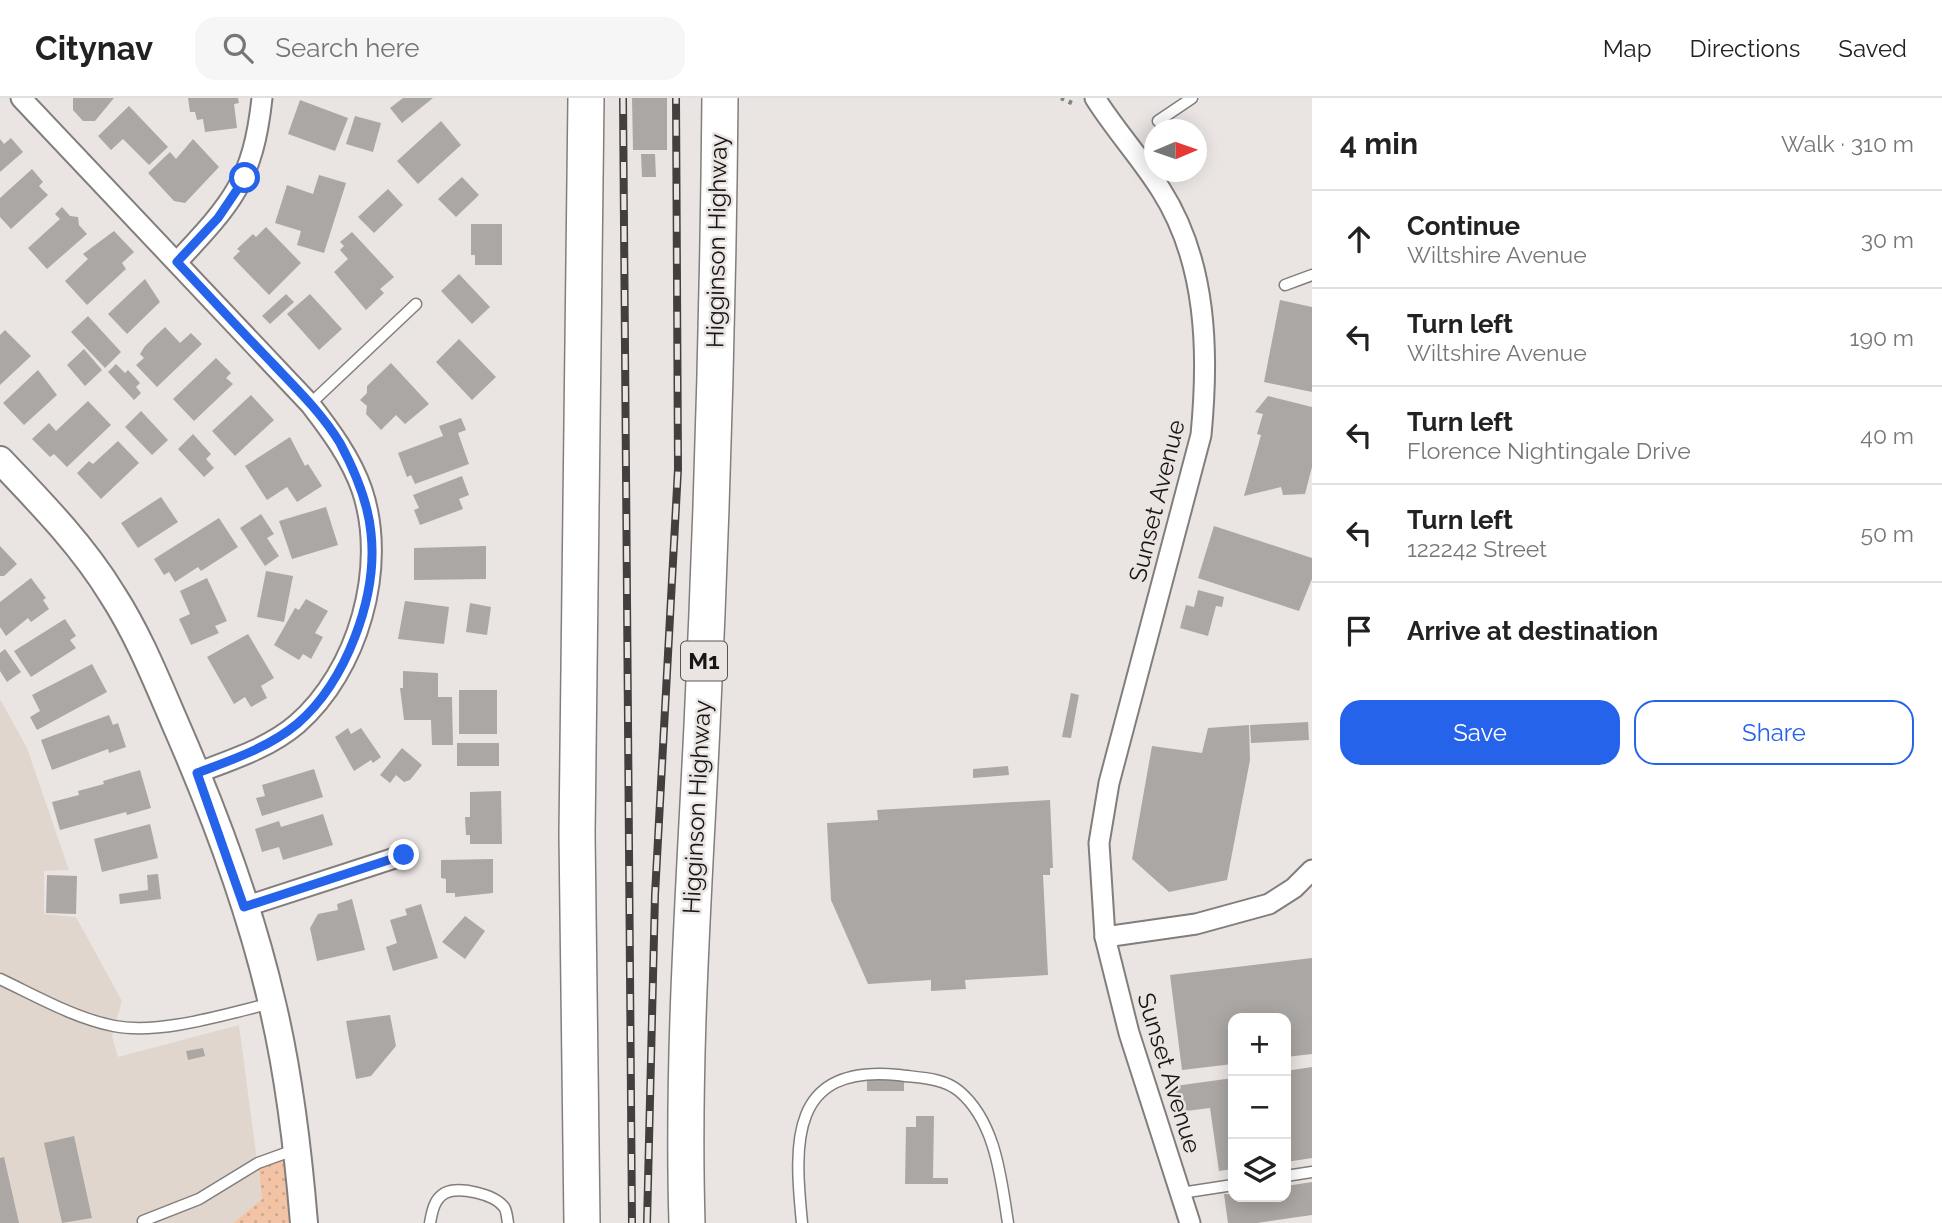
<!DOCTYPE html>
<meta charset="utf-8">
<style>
:root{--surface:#fff;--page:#f6f6f6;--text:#222;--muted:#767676;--line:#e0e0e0;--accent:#2563eb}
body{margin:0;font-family:Raleway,sans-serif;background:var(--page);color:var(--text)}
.controls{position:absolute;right:21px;bottom:21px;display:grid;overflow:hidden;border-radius:14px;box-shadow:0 4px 18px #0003}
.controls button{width:63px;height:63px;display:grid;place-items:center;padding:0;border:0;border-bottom:2px solid var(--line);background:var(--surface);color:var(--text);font:35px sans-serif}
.compass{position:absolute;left:1144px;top:21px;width:63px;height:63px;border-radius:50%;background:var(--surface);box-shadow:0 4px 18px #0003;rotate:88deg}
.stop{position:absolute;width:21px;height:21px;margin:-16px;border:5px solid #2563eb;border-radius:50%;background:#fff}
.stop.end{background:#2563eb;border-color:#fff;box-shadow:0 2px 7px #0008}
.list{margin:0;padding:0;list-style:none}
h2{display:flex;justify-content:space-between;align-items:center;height:91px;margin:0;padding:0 28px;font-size:30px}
h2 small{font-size:23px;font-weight:400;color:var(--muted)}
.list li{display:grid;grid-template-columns:46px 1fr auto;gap:21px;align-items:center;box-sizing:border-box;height:98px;padding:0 28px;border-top:2px solid var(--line)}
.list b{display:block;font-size:26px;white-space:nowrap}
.list p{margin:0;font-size:23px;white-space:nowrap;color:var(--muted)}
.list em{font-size:23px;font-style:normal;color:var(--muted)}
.actions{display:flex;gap:14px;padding:21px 28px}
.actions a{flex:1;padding:16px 0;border:2px solid var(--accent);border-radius:21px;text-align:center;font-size:24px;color:var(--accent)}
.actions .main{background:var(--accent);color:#fff}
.icon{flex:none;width:38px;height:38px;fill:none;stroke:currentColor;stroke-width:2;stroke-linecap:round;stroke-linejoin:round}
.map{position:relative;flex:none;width:1312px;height:1125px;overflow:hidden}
header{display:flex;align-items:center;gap:42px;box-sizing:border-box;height:98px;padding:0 35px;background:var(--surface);border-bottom:2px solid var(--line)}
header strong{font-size:33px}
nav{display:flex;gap:38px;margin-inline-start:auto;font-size:24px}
.search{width:490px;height:63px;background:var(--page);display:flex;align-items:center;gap:18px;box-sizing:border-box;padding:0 24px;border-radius:21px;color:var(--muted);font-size:26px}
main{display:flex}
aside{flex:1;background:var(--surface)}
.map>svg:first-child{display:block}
.built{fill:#e1d6ce}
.grass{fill:url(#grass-dots)}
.building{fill:#aba7a4}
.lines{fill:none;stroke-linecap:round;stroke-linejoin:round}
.lane-casing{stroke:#827e7c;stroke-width:13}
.street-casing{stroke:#827e7c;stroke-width:23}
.secondary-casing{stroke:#827e7c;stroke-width:30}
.highway-casing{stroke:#827e7c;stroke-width:38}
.path{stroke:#85817f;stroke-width:4.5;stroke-dasharray:3.5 5;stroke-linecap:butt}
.lane{stroke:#fff;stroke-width:10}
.street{stroke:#fff;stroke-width:19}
.secondary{stroke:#fff;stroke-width:26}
.highway{stroke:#fff;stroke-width:35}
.rail-casing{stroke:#423f3e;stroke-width:8}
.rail{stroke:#eae5e2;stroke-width:5;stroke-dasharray:16;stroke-linecap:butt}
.route{stroke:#2563eb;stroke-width:9}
.labels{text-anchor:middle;stroke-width:5;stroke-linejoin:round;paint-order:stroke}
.shield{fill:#eae5e2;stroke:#575452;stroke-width:2}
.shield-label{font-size:23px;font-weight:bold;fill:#181615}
.street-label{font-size:24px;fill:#181615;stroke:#eae5e2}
</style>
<header>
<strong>Citynav</strong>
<div class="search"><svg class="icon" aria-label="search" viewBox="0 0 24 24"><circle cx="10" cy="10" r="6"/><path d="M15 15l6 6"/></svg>Search here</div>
<nav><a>Map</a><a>Directions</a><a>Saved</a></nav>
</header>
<main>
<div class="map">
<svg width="1312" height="1125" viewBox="0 0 1312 1125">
<defs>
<pattern id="grass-dots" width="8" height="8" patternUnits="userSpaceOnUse" patternTransform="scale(1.75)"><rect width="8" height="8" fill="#f2c4a5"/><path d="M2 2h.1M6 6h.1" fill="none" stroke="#cfa88d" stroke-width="1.8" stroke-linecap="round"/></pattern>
</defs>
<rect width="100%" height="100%" fill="#eae5e2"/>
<path class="built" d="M 0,601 L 27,650 L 69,772 L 44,773 L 44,816 L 76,819 L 122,903 L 112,938 L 118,959 L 239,927 L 262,1101 L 233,1125 L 0,1125 Z"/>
<path class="grass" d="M 297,1051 L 305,1125 L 233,1125 L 262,1101 L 258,1066 Z"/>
<g class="building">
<path d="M 73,0 L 114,0 L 95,23 L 83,23 L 73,12 Z"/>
<path d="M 188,0 L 238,0 L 239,5 L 234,6 L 237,30 L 205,34 L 203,21 L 197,22 L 195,14 L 190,14 Z"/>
<path d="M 403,0 L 433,0 L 402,25 L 390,10 Z"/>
<path d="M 632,0 L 667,0 L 667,52 L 633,52 Z"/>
<path d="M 300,2 L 348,20 L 335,53 L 288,36 Z"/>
<path d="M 129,8 L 168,49 L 149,67 L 123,41 L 111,52 L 98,38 Z"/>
<path d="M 355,18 L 381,25 L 373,54 L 346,46 Z"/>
<path d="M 441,23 L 461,47 L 418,86 L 397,63 Z"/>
<path d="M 11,40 L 23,54 L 0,74 L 0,41 L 4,46 Z"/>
<path d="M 193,41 L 219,69 L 185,105 L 174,103 L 148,75 L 170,54 L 176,61 Z"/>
<path d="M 641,56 L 655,56 L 656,79 L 642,79 Z"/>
<path d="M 32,71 L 43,84 L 39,88 L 48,97 L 11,131 L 0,119 L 0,100 Z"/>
<path d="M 319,77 L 346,85 L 324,155 L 297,147 L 301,133 L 275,125 L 287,87 L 313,96 Z"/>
<path d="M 462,79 L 479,97 L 456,119 L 438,101 Z"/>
<path d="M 388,91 L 403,107 L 374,135 L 358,119 Z"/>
<path d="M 62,109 L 70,118 L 78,119 L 79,127 L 87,136 L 47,171 L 28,150 L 60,121 L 55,116 Z"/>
<path d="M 471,126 L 502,126 L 502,167 L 475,167 L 475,157 L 471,157 Z"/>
<path d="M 266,129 L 301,165 L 269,197 L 233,160 L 240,153 L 237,151 L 253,136 L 256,139 Z"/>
<path d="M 114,133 L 134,154 L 122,165 L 126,171 L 87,207 L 65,183 L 88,161 L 83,156 Z"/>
<path d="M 352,134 L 394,179 L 380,191 L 384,195 L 366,212 L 334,174 L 348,161 L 340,152 L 344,148 L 340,144 Z"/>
<path d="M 459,176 L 490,209 L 472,226 L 441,193 Z"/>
<path d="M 145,181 L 160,204 L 127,236 L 108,216 Z"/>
<path d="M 286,196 L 294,204 L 270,226 L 262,218 Z"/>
<path d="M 310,196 L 342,231 L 319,252 L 287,216 Z"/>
<path d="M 1280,202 L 1312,209 L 1312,294 L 1264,284 Z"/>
<path d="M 88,218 L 121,254 L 105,270 L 71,234 Z"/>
<path d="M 165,229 L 180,245 L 191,235 L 202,246 L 157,289 L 136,267 L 144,260 L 140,256 L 145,248 Z"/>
<path d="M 5,232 L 31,258 L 0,287 L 0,237 Z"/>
<path d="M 459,241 L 496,279 L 472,302 L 436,264 Z"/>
<path d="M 84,251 L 102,272 L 85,288 L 67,267 Z"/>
<path d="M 216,260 L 231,275 L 226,280 L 233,286 L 194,323 L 173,301 Z"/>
<path d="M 391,265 L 429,306 L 405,326 L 396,317 L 381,332 L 366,316 L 367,308 L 360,302 L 367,295 L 367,288 Z"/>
<path d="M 116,266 L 125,275 L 128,272 L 140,285 L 136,289 L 141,295 L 134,302 L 108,274 Z"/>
<path d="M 38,272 L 57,297 L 24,327 L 3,305 Z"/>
<path d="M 251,297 L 274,322 L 235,358 L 212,333 Z"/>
<path d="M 1268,298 L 1312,309 L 1312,369 L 1305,396 L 1283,397 L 1281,389 L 1244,398 L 1261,337 L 1257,336 L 1263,316 L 1255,314 Z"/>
<path d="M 88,303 L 111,327 L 67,369 L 54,356 L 50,359 L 32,341 L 49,325 L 56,333 Z"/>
<path d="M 141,313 L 168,342 L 152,357 L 125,329 Z"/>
<path d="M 461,320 L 466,332 L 458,335 L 469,366 L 415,386 L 411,377 L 407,379 L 398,355 L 443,338 L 439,328 Z"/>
<path d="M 193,336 L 211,356 L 206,361 L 214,370 L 204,379 L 178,351 Z"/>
<path d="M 290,339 L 305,368 L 308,366 L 322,388 L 297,404 L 287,389 L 267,402 L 245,368 Z"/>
<path d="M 118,343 L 139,365 L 101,401 L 77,375 L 89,363 L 93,366 Z"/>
<path d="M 462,378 L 469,397 L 459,401 L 463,411 L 420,427 L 414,412 L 419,410 L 413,397 Z"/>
<path d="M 161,399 L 178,424 L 138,450 L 121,425 Z"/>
<path d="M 326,409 L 338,447 L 292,461 L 279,423 Z"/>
<path d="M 261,416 L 274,436 L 267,440 L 279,458 L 265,468 L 240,430 Z"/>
<path d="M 219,420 L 238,449 L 201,473 L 198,469 L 175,484 L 169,474 L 164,477 L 154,461 Z"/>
<path d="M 1214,428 L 1312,460 L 1312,481 L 1299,513 L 1198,480 Z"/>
<path d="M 0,448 L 17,466 L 4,478 L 0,478 Z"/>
<path d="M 486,448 L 486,481 L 414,482 L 414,450 Z"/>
<path d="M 266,473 L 293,478 L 284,524 L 257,519 Z"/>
<path d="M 31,480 L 46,500 L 43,502 L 49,511 L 31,524 L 28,520 L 6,538 L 0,529 L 0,504 Z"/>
<path d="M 207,480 L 227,523 L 215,528 L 219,535 L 191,547 L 179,521 L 190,516 L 180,493 Z"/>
<path d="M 1198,492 L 1224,499 L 1222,509 L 1216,508 L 1208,538 L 1180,530 L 1186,507 L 1194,509 Z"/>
<path d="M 306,501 L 328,513 L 315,535 L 323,539 L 311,561 L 303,556 L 299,562 L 274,547 L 295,510 L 299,512 Z"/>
<path d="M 405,503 L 449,509 L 444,546 L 398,541 Z"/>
<path d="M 470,505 L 491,509 L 487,537 L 466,534 Z"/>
<path d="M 65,521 L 76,538 L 70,542 L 76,550 L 31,579 L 14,553 Z"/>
<path d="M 248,536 L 274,580 L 261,588 L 267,600 L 251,609 L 245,599 L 234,606 L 207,559 Z"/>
<path d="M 5,551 L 21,574 L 7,584 L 0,573 L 0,555 Z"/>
<path d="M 92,566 L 107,594 L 37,632 L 30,619 L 40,613 L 32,597 Z"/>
<path d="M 403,573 L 438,575 L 438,599 L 452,599 L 453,647 L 432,647 L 431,622 L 404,622 L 400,590 L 403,590 Z"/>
<rect x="459" y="592" width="38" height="44"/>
<path d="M 1071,595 L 1079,597 L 1071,640 L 1062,639 Z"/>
<path d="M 109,617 L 113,627 L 118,625 L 126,649 L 109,655 L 108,651 L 52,672 L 41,642 Z"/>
<path d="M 1308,624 L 1309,642 L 1251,645 L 1250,627 Z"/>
<path d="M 1249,627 L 1250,662 L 1227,782 L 1169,794 L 1132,761 L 1152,648 L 1202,655 L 1208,630 Z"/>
<path d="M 348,630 L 351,636 L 361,630 L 381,659 L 373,665 L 371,662 L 354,673 L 335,639 Z"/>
<rect x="457" y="645" width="42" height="23"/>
<path d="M 402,650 L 422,667 L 410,682 L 404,684 L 396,677 L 390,685 L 380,677 Z"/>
<path d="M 1008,668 L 1009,677 L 973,680 L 973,671 Z"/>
<path d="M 314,671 L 323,699 L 262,718 L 256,700 L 265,698 L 262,687 Z"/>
<path d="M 140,672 L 151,710 L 127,717 L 126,714 L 60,732 L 52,704 L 79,697 L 78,693 L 104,686 L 103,683 Z"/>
<path d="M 501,693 L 502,746 L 470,746 L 470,737 L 466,737 L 465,719 L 470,719 L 470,694 Z"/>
<path d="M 1050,702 L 1053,770 L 1050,770 L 1050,777 L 1043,777 L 1048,877 L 965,882 L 966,891 L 931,893 L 931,882 L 868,886 L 831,802 L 827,725 L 878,722 L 877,712 Z"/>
<path d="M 323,716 L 333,747 L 283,762 L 279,749 L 262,754 L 255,731 L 279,723 L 281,729 Z"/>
<path d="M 150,726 L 158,760 L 102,774 L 94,741 Z"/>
<path d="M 493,761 L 493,795 L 455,799 L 455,795 L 446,795 L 446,781 L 441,780 L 441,762 Z"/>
<path d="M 158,776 L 161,801 L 120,806 L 119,796 L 148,792 L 147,777 Z"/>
<path d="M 47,777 L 77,778 L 76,816 L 46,815 Z"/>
<path d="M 352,801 L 365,852 L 317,863 L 310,830 L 318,816 L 338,812 L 337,806 Z"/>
<path d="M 421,806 L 438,860 L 393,873 L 386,849 L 397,845 L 390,822 L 407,817 L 405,811 Z"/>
<path d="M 465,818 L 485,833 L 465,861 L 442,844 Z"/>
<path d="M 1312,860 L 1312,956 L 1286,959 L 1286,920 L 1233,920 L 1233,966 L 1182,972 L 1170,877 Z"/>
<path d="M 390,917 L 396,948 L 371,978 L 356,981 L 346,923 Z"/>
<path d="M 203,950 L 205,958 L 188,962 L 186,953 Z"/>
<path d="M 1312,969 L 1312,1060 L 1286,1064 L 1286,973 Z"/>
<rect x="867" y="976" width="37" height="17"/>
<path d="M 1233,980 L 1233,1071 L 1219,1073 L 1210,1010 L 1178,1014 L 1175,988 Z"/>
<path d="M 916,1018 L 934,1018 L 933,1080 L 948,1080 L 948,1086 L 905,1086 L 906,1029 L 916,1029 Z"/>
<path d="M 74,1038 L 92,1120 L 62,1125 L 44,1045 Z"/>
<path d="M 4,1059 L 19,1125 L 0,1125 L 0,1060 Z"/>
<path d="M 1312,1084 L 1312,1117 L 1257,1125 L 1228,1125 L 1224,1096 L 1286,1099 L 1286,1088 Z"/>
</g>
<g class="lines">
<defs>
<g id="lane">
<path d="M 1158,23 L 1192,0"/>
<path d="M 1285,187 L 1312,177"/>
<path d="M 310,306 L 416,206"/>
<path d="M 0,881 C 36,898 74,920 114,928 C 160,937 226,916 272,905"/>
<path d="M 1286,1078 L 1312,1074"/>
<path d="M 1181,1095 L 1233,1087"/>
<path d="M 143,1123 L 199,1101 L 258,1065 L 294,1052"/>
<path d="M 430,1125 C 432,1114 434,1101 445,1095 C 459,1088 494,1096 504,1109 C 507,1113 507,1120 508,1125"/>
<path d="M 802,1125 C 794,1045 789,966 898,977 C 918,980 942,979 959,993 C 996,1024 1001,1081 1008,1125"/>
</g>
<g id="street">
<path d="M 21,0 L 310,306 C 330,332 351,360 362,392 C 388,469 358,573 297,626 C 269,650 231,662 197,675"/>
<path d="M 1095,0 C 1115,32 1141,60 1161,92 C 1207,164 1209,254 1201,337 L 1109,685 L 1099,745 L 1105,839 L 1129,935 L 1190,1125"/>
<path d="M 177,164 C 232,105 253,83 262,0"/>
<path d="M 244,809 L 404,757"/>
<path d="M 1105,839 L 1196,826 L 1269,806 L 1294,790 L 1312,772"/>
</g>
<path id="secondary" d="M 0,362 C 40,404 82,447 112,496 C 138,536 156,581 175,625 C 214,714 250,809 272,905 C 289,976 298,1052 304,1125"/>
<g id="highway">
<path d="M 582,1125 L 577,736 L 586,0"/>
<path d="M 687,1125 C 682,959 694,793 702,628 C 712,419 718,209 720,0"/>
</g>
</defs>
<use href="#lane" class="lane-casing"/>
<use href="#street" class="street-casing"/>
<use href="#secondary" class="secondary-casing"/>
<use href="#highway" class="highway-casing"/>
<path class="path" d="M 1061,0 L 1076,7"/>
<use href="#lane" class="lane"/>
<use href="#street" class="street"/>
<use href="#secondary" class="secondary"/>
<use href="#highway" class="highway"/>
<defs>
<g id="rail">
<path d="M 623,0 L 632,1125"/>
<path d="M 647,1125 L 655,797 L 678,371 L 676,0"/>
</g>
</defs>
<use href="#rail" class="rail-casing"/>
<use href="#rail" class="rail"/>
</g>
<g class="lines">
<path class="route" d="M 245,80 L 218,120 L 177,164 C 210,199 242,234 275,268 C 298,292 323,317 340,345 C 355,373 368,403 371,435 C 378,499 346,584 297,626 C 268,650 231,662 197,675 L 244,809 L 404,757"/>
</g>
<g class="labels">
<rect class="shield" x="681" y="543.5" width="46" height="39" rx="5"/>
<g class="shield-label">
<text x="704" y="571">M1</text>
</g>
<g class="street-label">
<text transform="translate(717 143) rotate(-89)" y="8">Higginson Highway</text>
<text transform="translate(1157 403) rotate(-76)" y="8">Sunset Avenue</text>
<text transform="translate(697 709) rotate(-87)" y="8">Higginson Highway</text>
<text transform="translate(1169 975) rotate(73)" y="8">Sunset Avenue</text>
</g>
</g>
</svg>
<div class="controls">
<button>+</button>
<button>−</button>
<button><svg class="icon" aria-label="layers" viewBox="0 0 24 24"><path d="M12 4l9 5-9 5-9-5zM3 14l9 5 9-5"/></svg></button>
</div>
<svg class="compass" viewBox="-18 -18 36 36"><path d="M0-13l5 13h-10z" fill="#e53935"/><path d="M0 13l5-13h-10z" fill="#767676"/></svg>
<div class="stop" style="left:245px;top:80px"></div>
<div class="stop end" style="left:404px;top:757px"></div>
</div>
<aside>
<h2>4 min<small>Walk · 310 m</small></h2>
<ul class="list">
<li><svg class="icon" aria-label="ahead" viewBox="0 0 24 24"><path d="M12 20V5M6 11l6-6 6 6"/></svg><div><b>Continue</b><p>Wiltshire Avenue</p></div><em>30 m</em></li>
<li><svg class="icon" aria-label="left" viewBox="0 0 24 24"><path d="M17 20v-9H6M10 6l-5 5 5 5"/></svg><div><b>Turn left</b><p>Wiltshire Avenue</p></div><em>190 m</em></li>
<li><svg class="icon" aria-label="left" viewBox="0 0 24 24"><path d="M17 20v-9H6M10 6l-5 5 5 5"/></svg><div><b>Turn left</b><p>Florence Nightingale Drive</p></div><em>40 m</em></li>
<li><svg class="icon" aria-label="left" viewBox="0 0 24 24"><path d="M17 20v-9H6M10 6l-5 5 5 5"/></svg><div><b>Turn left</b><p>122242 Street</p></div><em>50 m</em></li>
<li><svg class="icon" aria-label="arrive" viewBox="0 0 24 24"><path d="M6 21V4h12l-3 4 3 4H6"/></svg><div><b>Arrive at destination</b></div></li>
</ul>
<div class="actions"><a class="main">Save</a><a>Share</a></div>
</aside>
</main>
